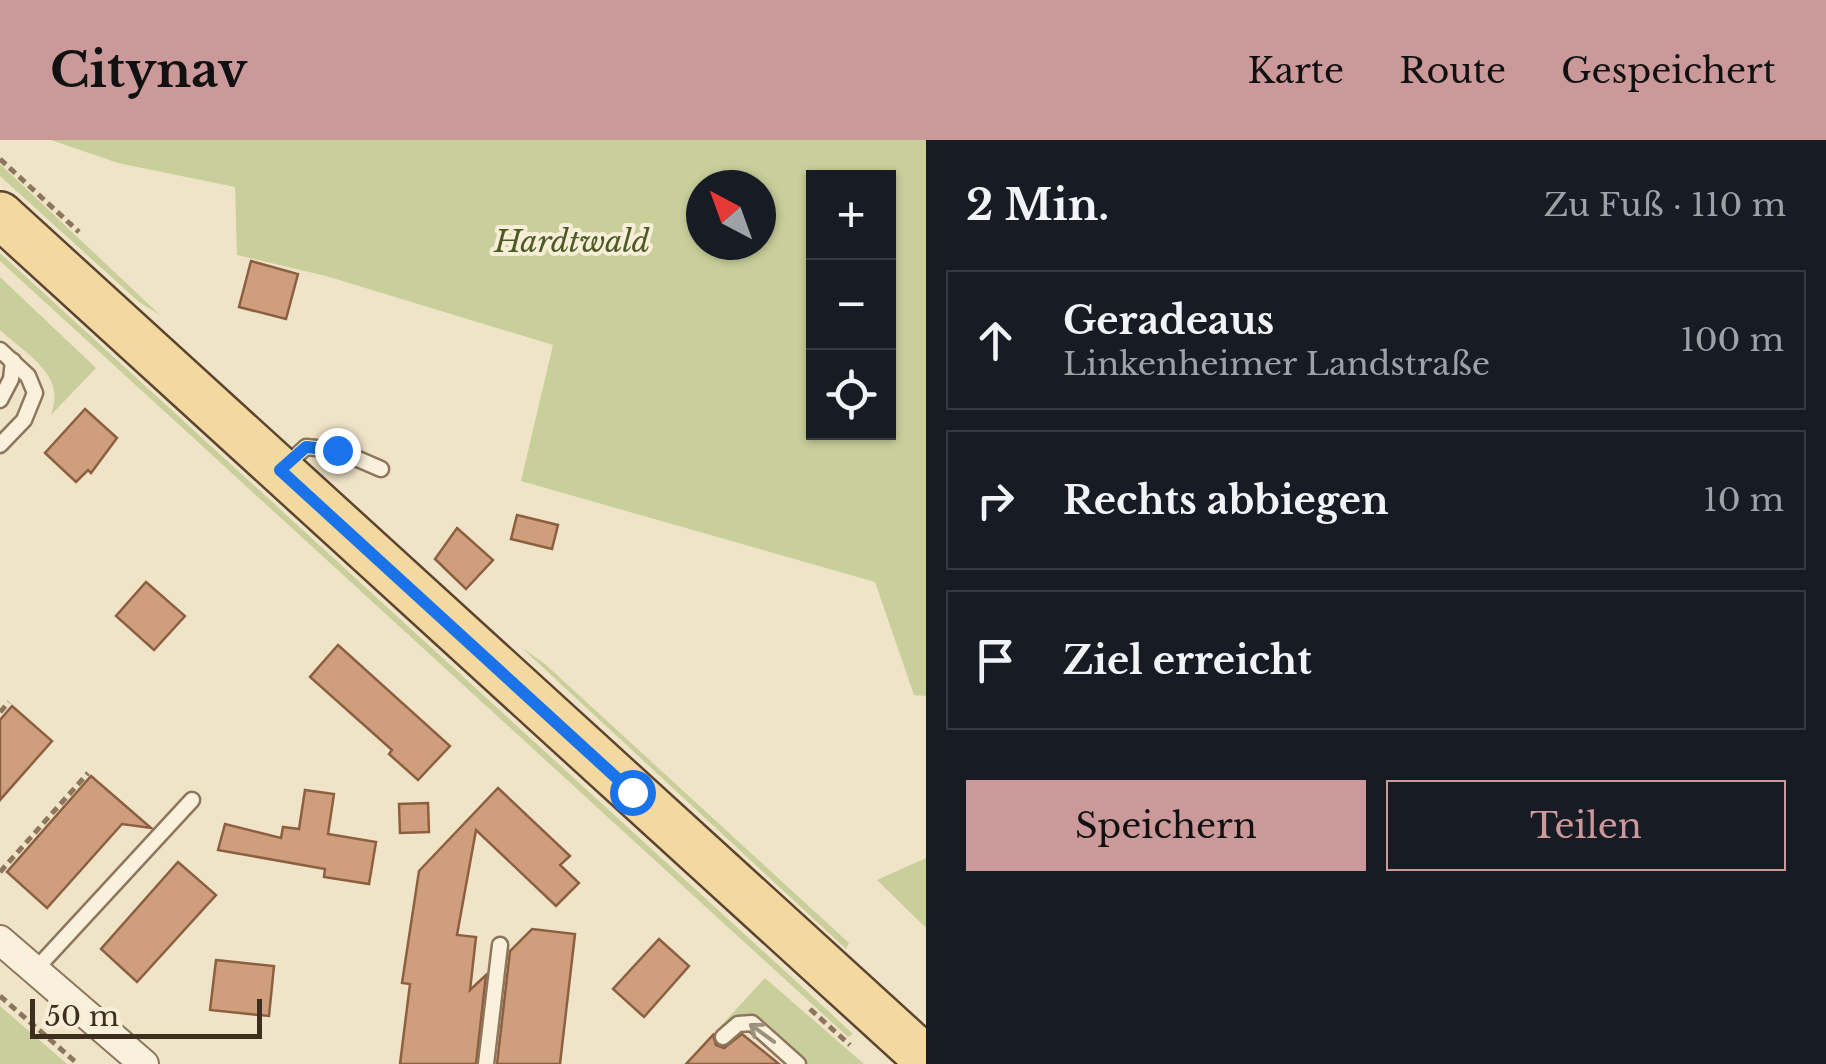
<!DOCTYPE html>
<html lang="de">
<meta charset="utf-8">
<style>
:root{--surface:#171b24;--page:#20242c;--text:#f1f3f6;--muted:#9ea1a6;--line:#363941;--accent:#cc999b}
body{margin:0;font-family:"Libre Baskerville",serif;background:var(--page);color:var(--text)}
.controls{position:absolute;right:30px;top:30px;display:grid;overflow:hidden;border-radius:0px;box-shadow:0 2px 8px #0004}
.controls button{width:90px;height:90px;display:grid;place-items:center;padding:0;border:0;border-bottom:2px solid var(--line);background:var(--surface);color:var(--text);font:50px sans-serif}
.compass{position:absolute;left:686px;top:30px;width:90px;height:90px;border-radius:50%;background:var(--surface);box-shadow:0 2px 8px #0004;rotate:319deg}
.scale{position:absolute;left:30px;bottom:25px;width:232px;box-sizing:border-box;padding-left:10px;border:5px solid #3d2e20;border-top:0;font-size:28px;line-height:35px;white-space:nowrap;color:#3d2e20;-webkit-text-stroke:8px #f7eed8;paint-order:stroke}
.stop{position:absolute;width:30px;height:30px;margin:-22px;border:8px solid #1a73e8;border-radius:50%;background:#fff}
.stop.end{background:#1a73e8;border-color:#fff;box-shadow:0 2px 10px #0008}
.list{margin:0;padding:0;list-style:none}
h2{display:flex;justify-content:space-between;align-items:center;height:130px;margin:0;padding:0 40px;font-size:42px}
h2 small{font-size:32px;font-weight:400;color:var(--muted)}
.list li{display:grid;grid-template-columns:65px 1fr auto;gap:30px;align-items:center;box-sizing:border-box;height:140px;margin:0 20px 20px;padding:0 20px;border:2px solid var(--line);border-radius:0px}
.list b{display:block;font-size:38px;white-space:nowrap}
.list p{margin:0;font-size:32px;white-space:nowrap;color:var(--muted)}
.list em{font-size:32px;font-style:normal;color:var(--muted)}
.actions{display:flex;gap:20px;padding:30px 40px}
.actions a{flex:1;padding:22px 0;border:2px solid var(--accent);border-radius:0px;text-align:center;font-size:35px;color:var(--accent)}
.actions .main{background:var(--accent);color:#111}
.icon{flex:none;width:55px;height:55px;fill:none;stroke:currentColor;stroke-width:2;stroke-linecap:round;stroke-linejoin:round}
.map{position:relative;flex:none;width:926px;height:924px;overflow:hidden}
header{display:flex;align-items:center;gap:60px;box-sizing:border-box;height:140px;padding:0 50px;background:var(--accent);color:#111}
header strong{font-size:48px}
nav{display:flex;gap:55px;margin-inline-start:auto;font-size:35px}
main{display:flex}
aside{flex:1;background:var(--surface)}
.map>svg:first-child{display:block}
.green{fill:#c9cf9b;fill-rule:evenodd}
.building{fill:#cf9f7d;stroke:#8d5f41;stroke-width:2.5}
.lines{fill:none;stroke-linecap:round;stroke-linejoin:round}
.lane-casing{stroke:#8d765c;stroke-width:19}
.street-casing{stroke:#8d765c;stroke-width:32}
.primary-casing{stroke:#5b4430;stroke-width:50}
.path{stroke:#8d765c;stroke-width:5;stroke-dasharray:8 5;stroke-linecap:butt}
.lane{stroke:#faf1dc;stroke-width:14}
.street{stroke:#faf1dc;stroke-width:28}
.primary{stroke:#f3d9a0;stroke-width:45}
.oneway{stroke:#9c907e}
.route{stroke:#1a73e8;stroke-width:12}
.labels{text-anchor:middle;stroke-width:8;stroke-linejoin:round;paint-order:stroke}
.park-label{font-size:30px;font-style:italic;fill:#4d5a26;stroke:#f7eed8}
</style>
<header>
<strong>Citynav</strong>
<nav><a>Karte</a><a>Route</a><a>Gespeichert</a></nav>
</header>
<main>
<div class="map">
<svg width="926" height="924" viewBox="0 0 926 924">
<rect width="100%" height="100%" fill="#f0e4c8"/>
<g class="green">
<path d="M 51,0 L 926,0 L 926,556 L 914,555 L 875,442 L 521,341 L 553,205 L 326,136 L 237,115 L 235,47 L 118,23 ZM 814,38 L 888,38 L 888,292 L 814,292 ZM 701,45 L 761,45 L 761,105 L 701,105 Z"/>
<path d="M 0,24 L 160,175 L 139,162 L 0,36 Z"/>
<path d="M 0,113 L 798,843 L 853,894 L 848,897 L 0,121 Z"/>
<path d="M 0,137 L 96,228 L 51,275 C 67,235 27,215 0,190 Z"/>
<path d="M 521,507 L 545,524 L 849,803 L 846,809 Z"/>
<path d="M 926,718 L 926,788 L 877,740 Z"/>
<path d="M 765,838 L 864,924 L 807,924 L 753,877 L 720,893 L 716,891 Z"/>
<path d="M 0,866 L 67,924 L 0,924 Z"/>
</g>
<g class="building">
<path d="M 251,121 L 298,134 L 286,179 L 239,167 Z"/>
<path d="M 85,269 L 117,298 L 91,333 L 88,330 L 76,342 L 45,313 Z"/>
<path d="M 517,375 L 558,385 L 552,409 L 511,399 Z"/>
<path d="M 457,388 L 493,420 L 466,449 L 435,419 Z"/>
<path d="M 146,442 L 185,476 L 154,510 L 116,476 Z"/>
<path d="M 338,505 L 450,606 L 418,640 L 389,614 L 392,610 L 310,537 Z"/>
<path d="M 12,566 L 52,601 L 0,660 L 0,580 Z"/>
<path d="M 91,636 L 151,688 L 122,684 L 47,768 L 7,732 Z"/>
<path d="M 498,648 L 570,716 L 560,725 L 579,743 L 556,766 L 476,690 L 457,795 L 476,797 L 470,850 L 486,835 L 476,924 L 400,924 L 410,844 L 402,843 L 419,731 Z"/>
<path d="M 305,650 L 334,654 L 328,694 L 376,702 L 369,744 L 324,737 L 325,729 L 218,710 L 225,684 L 281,698 L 283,687 L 299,689 Z"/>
<path d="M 428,663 L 429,692 L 400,693 L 399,664 Z"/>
<path d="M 178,722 L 216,755 L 137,842 L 101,809 Z"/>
<path d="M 532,789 L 575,794 L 560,924 L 497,924 L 510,811 Z"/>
<path d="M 659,799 L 689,826 L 644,877 L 613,849 Z"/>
<path d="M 216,820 L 274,826 L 269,876 L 210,870 Z"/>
<path d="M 742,894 L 779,924 L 686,924 L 713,895 L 716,905 L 724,908 Z"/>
</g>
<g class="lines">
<defs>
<g id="lane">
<path d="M 0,210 L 28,236 L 35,253 L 24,280 L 0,305"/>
<path d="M 0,260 L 11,239 L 13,221"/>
<path d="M 284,327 L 306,307 L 337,310 L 381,329"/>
<path d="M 36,829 L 192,660"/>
<path d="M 723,897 L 738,884 L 752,883 L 798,924"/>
<path d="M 486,924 L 500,805"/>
</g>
<path id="street" d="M 0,800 L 144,924"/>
<path id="primary" d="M 0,75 L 926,919"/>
</defs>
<use href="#lane" class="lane-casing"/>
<use href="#street" class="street-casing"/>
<use href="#primary" class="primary-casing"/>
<g class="path">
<path d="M 0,19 L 79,92"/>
<path d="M 0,572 L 9,562"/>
<path d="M 0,732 L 88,633"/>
<path d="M 0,856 L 78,924"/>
<path d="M 810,869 L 850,905"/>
</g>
<use href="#lane" class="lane"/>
<use href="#street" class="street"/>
<use href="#primary" class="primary"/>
</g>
<defs><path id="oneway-shaft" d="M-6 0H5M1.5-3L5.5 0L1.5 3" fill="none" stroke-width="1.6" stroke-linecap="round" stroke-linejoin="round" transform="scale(2.5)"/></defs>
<use class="oneway" href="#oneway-shaft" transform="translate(762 893) rotate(-144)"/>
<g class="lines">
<path class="route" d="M 337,310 L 306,307 L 280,330 L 632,652"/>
</g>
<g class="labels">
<g class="park-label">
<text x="572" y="112">Hardtwald</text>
</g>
</g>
</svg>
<div class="controls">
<button>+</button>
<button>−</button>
<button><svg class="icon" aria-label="locate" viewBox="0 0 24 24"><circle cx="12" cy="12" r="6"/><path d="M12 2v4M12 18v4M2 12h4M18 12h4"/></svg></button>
</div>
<svg class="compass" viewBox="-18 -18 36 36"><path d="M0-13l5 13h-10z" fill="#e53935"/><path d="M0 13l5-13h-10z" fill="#9ea1a6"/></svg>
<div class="scale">50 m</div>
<div class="stop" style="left:632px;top:652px"></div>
<div class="stop end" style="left:337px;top:310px"></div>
</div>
<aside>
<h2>2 Min.<small>Zu Fuß · 110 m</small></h2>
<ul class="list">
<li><svg class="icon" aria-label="ahead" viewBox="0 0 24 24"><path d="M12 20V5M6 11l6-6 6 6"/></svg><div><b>Geradeaus</b><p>Linkenheimer Landstraße</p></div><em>100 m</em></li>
<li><svg class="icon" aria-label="right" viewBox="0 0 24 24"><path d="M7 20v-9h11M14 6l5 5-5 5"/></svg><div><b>Rechts abbiegen</b></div><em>10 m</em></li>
<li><svg class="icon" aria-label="arrive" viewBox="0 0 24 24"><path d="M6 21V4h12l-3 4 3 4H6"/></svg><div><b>Ziel erreicht</b></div></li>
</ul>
<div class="actions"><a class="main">Speichern</a><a>Teilen</a></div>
</aside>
</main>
